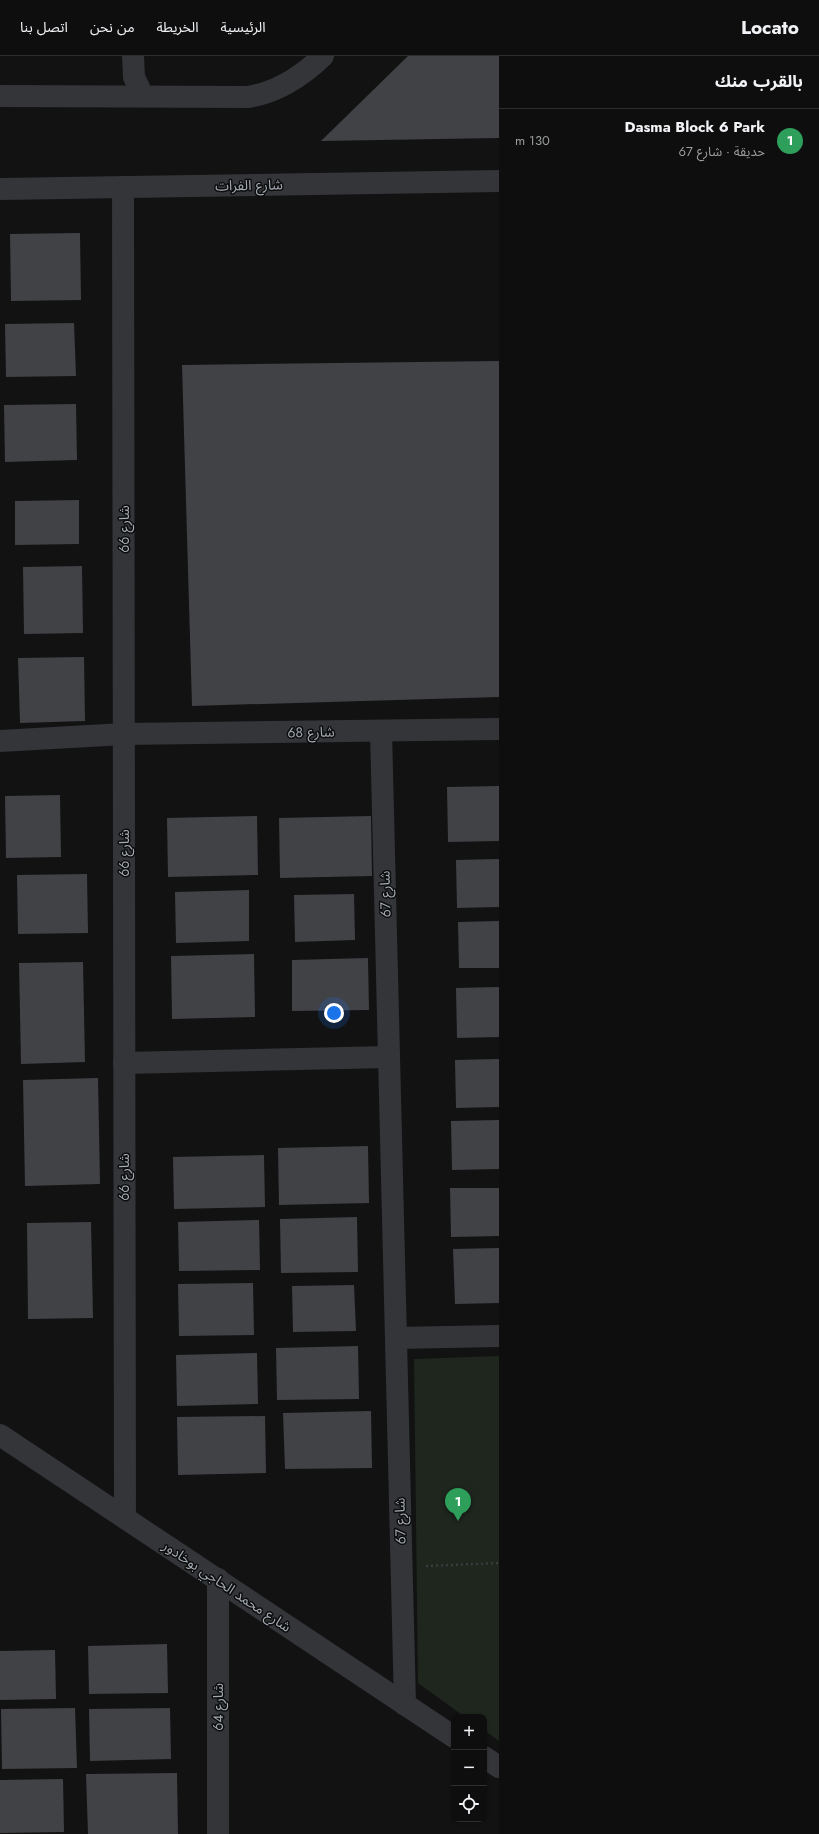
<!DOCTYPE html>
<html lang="ar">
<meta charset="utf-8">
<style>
:root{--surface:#0e0e0e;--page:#1c1c1c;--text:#f1f3f6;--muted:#9b9c9e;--line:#2e2e2e;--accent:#ea580c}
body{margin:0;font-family:Jost,"Noto Sans Arabic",sans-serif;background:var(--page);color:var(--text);direction:rtl}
.controls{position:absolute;right:12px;bottom:12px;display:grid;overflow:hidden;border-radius:8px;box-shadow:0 1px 3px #0004}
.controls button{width:36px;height:36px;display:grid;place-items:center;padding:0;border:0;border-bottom:1px solid var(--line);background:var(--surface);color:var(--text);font:20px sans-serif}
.you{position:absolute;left:334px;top:957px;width:14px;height:14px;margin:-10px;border:3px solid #fff;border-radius:50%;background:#1a73e8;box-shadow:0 0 0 6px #1a73e833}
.badge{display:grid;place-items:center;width:26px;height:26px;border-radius:50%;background:var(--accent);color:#fff;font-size:13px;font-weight:700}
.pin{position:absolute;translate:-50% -33px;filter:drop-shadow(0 1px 2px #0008)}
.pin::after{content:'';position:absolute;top:21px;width:14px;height:12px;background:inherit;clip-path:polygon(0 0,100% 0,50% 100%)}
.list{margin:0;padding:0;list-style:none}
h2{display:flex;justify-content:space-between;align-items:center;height:52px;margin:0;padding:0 16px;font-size:17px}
h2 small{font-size:13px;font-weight:400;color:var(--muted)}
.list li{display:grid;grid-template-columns:26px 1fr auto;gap:12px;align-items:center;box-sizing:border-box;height:64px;padding:0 16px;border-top:1px solid var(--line)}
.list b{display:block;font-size:15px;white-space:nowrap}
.list p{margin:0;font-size:13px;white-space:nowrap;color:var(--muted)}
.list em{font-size:13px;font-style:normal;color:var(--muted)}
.icon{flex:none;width:22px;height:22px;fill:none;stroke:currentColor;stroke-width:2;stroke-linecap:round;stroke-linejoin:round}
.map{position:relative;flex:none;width:499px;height:1778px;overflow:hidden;direction:ltr}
header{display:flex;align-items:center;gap:24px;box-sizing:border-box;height:56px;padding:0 20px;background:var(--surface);border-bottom:1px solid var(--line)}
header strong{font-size:19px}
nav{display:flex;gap:22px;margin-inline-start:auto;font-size:14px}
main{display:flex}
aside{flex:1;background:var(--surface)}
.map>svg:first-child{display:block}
.green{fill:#1f261e}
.building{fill:#414246}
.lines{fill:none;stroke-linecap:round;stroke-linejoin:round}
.path{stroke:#393c3f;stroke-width:2.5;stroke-dasharray:2 3;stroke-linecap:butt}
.minor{stroke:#333538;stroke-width:22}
.labels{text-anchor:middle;stroke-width:3;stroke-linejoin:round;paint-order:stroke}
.street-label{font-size:14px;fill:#a4abb3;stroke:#0d0d0e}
</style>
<header>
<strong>Locato</strong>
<nav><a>الرئيسية</a><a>الخريطة</a><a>من نحن</a><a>اتصل بنا</a></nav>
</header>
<main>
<aside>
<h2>بالقرب منك<small></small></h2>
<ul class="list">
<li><span class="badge" style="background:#2e9e5b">1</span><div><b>Dasma Block 6 Park</b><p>حديقة · شارع 67</p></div><em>130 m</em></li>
</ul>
</aside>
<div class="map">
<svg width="499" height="1778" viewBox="0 0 499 1778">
<rect width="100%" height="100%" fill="#121213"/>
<path class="green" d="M 499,1300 L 499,1685 L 484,1674 L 484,1661 L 465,1661 L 418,1627 L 414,1303 Z"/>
<g class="building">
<path d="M 408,0 L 499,0 L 499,82 L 321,85 Z"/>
<path d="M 80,177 L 81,244 L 11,245 L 10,178 Z"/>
<path d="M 74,267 L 76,320 L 6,321 L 5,268 Z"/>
<path d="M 499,305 L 499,641 L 192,650 L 182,309 Z"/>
<path d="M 76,348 L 77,404 L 5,406 L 4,349 Z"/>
<path d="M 79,444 L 79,488 L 15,489 L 15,445 Z"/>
<path d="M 82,510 L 83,577 L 24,578 L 23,511 Z"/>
<path d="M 84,601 L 85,665 L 20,667 L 18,602 Z"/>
<path d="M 499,730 L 499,785 L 448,786 L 447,731 Z"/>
<path d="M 60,739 L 61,801 L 6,802 L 5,740 Z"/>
<path d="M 257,760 L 258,819 L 168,821 L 167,762 Z"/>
<path d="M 371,760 L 372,820 L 280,822 L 279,762 Z"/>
<path d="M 499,803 L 499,851 L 457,852 L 456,804 Z"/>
<path d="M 87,818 L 88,877 L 18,878 L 17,819 Z"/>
<path d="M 249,834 L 249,885 L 176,887 L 175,836 Z"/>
<path d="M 354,838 L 355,884 L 295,886 L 294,839 Z"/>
<path d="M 499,865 L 499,912 L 459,912 L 458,866 Z"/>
<path d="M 254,898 L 255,961 L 172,963 L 171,900 Z"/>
<path d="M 368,902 L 369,954 L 292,955 L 292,904 Z"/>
<path d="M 83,906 L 85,1006 L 21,1008 L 19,907 Z"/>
<path d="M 499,931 L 499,981 L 457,982 L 456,932 Z"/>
<path d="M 499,1003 L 499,1051 L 456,1052 L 455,1004 Z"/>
<path d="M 98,1022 L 100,1128 L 25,1130 L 23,1024 Z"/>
<path d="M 499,1064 L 499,1113 L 452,1114 L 451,1065 Z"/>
<path d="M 368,1090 L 369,1147 L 279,1149 L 278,1092 Z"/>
<path d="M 264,1099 L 265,1151 L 174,1153 L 173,1101 Z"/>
<path d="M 450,1132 L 499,1132 L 499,1180 L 451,1181 Z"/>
<path d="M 357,1161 L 358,1216 L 281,1217 L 280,1163 Z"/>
<path d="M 259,1164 L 260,1214 L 179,1215 L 178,1166 Z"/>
<path d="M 91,1166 L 93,1262 L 28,1263 L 27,1167 Z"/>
<path d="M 499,1192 L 499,1247 L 455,1248 L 453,1193 Z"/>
<path d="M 253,1227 L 254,1279 L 179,1280 L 178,1228 Z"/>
<path d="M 354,1229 L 356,1275 L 293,1276 L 292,1230 Z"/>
<path d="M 358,1290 L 359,1343 L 277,1344 L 276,1292 Z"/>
<path d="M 257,1297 L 258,1348 L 177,1350 L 176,1299 Z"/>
<path d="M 371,1355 L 372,1412 L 285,1413 L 283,1357 Z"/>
<path d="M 265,1360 L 266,1417 L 178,1419 L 177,1361 Z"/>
<path d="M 167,1588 L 168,1637 L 89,1638 L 88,1590 Z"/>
<path d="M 55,1594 L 56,1643 L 0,1644 L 0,1595 Z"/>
<path d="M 75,1652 L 77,1712 L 2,1713 L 1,1653 Z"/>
<path d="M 170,1652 L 171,1703 L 90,1705 L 89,1653 Z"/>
<path d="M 177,1717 L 178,1778 L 88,1778 L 86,1718 Z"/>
<path d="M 63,1723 L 64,1776 L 0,1777 L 0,1724 Z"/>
</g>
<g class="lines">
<path class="path" d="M 426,1510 L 499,1507"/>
<g class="minor">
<path d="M 133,0 L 134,21 L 143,40"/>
<path d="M 0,40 L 247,41 C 277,37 301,21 323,0"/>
<path d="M 123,131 L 125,1462"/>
<path d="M 0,133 L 499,125"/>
<path d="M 381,675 L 405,1649"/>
<path d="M 0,685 L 124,678 L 499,673"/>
<path d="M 124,1007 L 389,1001"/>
<path d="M 396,1282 L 499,1280"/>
<path d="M 0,1379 L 454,1681"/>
<path d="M 218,1523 L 218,1778"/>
<path d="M 484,1701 L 499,1711"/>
</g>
</g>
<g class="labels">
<g class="street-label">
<text transform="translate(249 129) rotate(-1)" y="5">شارع الفرات</text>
<text transform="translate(124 473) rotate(-90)" y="5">شارع 66</text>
<text transform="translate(311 676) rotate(-1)" y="5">شارع 68</text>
<text transform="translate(124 797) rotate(-90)" y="5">شارع 66</text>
<text transform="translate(385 838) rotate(-91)" y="5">شارع 67</text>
<text transform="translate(124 1121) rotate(-90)" y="5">شارع 66</text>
<text transform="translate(400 1465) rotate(-91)" y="5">شارع 67</text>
<text transform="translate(227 1530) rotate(34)" y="5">شارع محمد الحاجي بوخادور</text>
<text transform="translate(218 1651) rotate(-90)" y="5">شارع 64</text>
</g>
</g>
</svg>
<div class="controls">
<button>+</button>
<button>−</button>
<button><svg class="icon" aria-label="locate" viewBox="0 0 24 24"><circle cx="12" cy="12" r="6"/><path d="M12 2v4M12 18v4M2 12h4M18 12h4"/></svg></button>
</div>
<div class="you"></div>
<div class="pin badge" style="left:458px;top:1465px;background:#2e9e5b">1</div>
</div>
</main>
